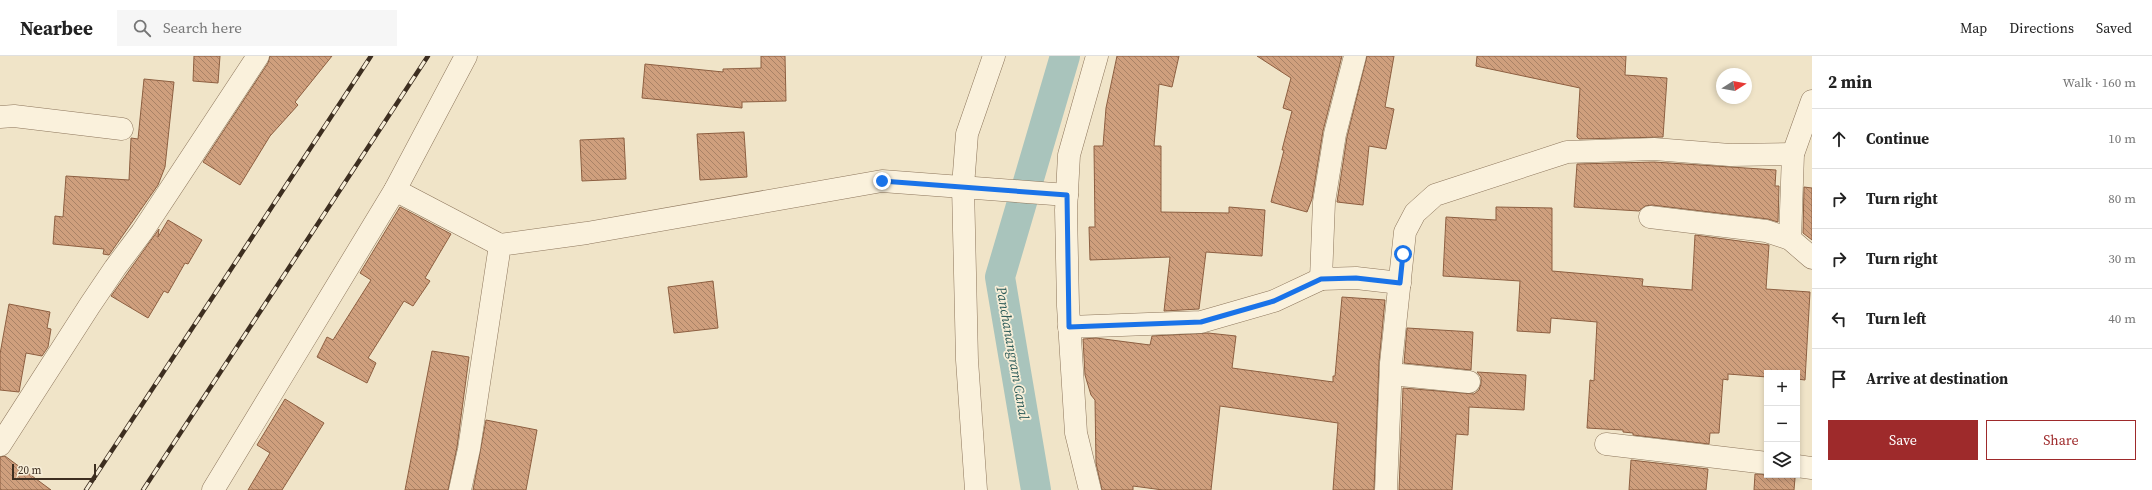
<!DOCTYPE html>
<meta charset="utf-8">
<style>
:root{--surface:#fff;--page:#f6f6f6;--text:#222;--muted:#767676;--line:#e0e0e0;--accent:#9e2a2b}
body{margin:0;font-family:"Source Serif 4",serif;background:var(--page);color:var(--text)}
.controls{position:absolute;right:12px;bottom:12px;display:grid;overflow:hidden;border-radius:0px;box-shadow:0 2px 6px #0003}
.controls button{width:36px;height:36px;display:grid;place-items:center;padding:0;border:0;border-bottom:1px solid var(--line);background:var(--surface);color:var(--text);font:20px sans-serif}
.compass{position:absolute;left:1716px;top:12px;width:36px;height:36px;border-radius:50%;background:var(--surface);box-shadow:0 2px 6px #0003;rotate:79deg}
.scale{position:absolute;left:12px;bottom:10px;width:84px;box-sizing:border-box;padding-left:4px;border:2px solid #3d2e20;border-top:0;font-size:11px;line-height:14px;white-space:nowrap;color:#3d2e20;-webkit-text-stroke:3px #f7eed8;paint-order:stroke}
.stop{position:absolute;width:12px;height:12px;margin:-9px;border:3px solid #1a73e8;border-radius:50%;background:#fff}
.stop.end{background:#1a73e8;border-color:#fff;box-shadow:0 1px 4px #0008}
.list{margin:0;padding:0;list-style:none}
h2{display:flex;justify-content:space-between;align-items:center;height:52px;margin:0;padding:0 16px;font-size:17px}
h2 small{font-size:13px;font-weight:400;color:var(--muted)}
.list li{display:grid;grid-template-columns:26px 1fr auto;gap:12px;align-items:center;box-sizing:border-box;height:60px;padding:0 16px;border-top:1px solid var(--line)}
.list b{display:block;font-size:15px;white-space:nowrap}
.list em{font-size:13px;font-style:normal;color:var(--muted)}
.actions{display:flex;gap:8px;padding:12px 16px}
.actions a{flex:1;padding:9px 0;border:1px solid var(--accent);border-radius:0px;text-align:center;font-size:14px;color:var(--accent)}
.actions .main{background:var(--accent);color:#fff}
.icon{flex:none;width:22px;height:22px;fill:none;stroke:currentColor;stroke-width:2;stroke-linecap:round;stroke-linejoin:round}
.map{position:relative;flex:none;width:1812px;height:434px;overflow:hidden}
header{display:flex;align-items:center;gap:24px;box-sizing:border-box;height:56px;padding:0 20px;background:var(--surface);border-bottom:1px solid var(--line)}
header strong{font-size:19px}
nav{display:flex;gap:22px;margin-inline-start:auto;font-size:14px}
.search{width:280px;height:36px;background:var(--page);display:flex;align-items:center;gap:10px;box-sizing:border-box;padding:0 14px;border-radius:0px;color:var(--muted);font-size:15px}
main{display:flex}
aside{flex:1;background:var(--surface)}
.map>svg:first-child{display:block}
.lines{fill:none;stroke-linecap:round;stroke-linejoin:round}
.canal{stroke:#a9c4bc;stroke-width:30}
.building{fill:url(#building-back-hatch);stroke:#8d5f41}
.minor-casing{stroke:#8d765c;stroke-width:23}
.minor{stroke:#faf1dc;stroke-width:22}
.rail-casing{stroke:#3d2e20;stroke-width:4.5}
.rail{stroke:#f7eed8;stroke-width:3;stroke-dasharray:9;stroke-linecap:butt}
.route{stroke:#1a73e8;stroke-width:5}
.labels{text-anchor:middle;stroke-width:3.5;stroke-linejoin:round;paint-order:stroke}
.water-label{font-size:14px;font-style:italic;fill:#2f5d5a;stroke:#f7eed8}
</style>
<header>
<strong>Nearbee</strong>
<div class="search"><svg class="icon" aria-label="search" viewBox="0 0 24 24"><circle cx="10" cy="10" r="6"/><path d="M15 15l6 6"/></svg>Search here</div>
<nav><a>Map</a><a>Directions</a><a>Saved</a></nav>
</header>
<main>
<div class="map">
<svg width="1812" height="434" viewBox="0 0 1812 434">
<defs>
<pattern id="building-back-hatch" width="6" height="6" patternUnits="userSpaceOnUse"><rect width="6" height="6" fill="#cf9f7d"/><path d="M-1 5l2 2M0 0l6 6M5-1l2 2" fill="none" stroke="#a98266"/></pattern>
</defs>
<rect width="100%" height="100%" fill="#f0e4c8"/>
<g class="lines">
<path class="canal" d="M 1036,434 L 1000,221 L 1065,0"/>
</g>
<g class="building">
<path d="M 194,0 L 220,0 L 218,27 L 193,25 Z"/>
<path d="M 270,0 L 332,0 L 295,46 L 298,49 L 270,80 L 240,129 L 203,106 L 268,7 Z"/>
<path d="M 761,0 L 785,0 L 786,45 L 742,46 L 742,52 L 642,42 L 645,8 L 723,16 L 723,13 L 761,12 Z"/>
<path d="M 1117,0 L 1179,0 L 1172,31 L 1159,28 L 1154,90 L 1161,90 L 1161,156 L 1229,157 L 1229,151 L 1265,154 L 1262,200 L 1206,196 L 1199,253 L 1164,255 L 1170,201 L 1090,204 L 1089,171 L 1095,171 L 1094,90 L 1103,90 L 1106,52 Z"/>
<path d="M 1257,0 L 1342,0 L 1323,75 L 1312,143 L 1307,156 L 1271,146 L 1284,94 L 1282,94 L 1292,55 L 1283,52 L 1291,22 Z"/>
<path d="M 1367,0 L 1394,0 L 1385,51 L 1394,53 L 1386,93 L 1369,90 L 1363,149 L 1337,146 L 1347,81 Z"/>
<path d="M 1477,0 L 1626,0 L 1625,19 L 1667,22 L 1663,81 L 1579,83 L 1577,81 L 1580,32 L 1476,10 Z"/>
<path d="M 144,23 L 174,26 L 165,111 L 158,129 L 109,199 L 103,198 L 104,193 L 53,188 L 55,160 L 63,161 L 66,120 L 129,124 L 131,82 L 138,83 Z"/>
<path d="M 744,76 L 747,121 L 700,124 L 697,78 Z"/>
<path d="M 624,82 L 626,123 L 582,125 L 580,84 Z"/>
<path d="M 1654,106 L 1776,114 L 1775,130 L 1779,130 L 1778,166 L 1768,163 L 1652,149 L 1645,150 L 1639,155 L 1574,151 L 1577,108 Z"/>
<path d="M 1804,131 L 1812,132 L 1812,184 L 1803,177 Z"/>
<path d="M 400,151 L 451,178 L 425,222 L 430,225 L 413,250 L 404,245 L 368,302 L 376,307 L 367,327 L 317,301 L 327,281 L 333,284 L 371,224 L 360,217 Z"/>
<path d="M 1496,151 L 1552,152 L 1552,215 L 1643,223 L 1642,230 L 1692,234 L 1695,179 L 1769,189 L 1766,233 L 1810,236 L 1805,324 L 1797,323 L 1797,317 L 1767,317 L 1767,321 L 1728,318 L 1728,324 L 1723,323 L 1719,377 L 1710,377 L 1709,388 L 1633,379 L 1633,377 L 1623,376 L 1623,374 L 1587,372 L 1590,324 L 1594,325 L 1597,266 L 1551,262 L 1550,277 L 1517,275 L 1520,225 L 1443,220 L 1446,161 L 1496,164 Z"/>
<path d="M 168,164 L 202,184 L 188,208 L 185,207 L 168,237 L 164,235 L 148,262 L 111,240 L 159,173 L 158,181 Z"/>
<path d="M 713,225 L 718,272 L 674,277 L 668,231 Z"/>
<path d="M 1342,241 L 1385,244 L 1379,306 L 1374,434 L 1333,434 L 1338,367 L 1220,350 L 1211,434 L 1163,434 L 1133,430 L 1133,434 L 1102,434 L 1096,407 L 1095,344 L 1091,339 L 1085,319 L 1083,283 L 1096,282 L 1150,289 L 1152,280 L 1208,277 L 1236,280 L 1232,312 L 1333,326 L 1333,320 L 1335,320 Z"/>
<path d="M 9,248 L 50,256 L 47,272 L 51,273 L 48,291 L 42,300 L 26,297 L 19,336 L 0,334 L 0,298 Z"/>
<path d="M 1407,272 L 1473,276 L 1471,314 L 1404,307 Z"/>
<path d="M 432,295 L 469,301 L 457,391 L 448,434 L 405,434 Z"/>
<path d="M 1477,316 L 1526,319 L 1524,354 L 1469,351 L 1468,379 L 1456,378 L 1452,434 L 1399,434 L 1403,332 L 1474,338 L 1479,334 L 1481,328 L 1481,321 Z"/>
<path d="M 285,343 L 324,367 L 282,434 L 248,434 L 270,397 L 257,389 Z"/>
<path d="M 486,364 L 537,374 L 526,434 L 473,434 Z"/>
<path d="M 5,400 L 51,434 L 0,434 L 0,401 Z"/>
<path d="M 1631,404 L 1708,413 L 1706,434 L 1629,434 Z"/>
<path d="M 1755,418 L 1789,419 L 1795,422 L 1794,434 L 1754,434 Z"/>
</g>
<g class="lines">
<defs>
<g id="minor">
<path d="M 1355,0 L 1335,78 L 1324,146 L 1321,223 L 1356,222 L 1400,227"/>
<path d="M 0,61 L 14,60 L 122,73"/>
<path d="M 395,134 L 500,189"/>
<path d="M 1650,161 L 1766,175 L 1790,183 L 1812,202"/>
<path d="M 1790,183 L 1793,98 L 1812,45"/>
<path d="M 1069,271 L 1201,266 L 1274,245 L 1321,223"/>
<path d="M 1391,318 L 1469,326"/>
<path d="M 1606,388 L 1767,407"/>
<path d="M 0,389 L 90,249 L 115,212 L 142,176 L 258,0"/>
<path d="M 1797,410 L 1812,412"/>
<path d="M 213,434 L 395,134 L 466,0"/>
<path d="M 460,434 L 469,393 L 500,189 L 587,177 L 882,125 L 1067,139"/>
<path d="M 976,434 L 967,304 L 963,130 L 967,78 L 994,0"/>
<path d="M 1090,434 L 1076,377 L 1068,250 L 1066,154 L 1069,99 L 1097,0"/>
<path d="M 1386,434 L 1391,307 L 1405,176 L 1415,157 L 1435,139 L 1567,96 L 1654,93 L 1730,99 L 1793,98"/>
</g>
</defs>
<use href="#minor" class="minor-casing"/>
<use href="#minor" class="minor"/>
<defs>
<g id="rail">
<path d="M 86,434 L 371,0"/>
<path d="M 143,434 L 428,0"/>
</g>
</defs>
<use href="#rail" class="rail-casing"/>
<use href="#rail" class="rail"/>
</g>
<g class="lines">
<path class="route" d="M 882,125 L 1067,139 L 1069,271 L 1201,266 L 1274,245 L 1321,223 L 1356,222 L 1400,227 L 1403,198"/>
</g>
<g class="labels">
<g class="water-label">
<text transform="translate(1013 297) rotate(80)" y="5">Panchanangram Canal</text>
</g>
</g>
</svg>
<div class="controls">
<button>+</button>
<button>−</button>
<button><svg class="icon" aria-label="layers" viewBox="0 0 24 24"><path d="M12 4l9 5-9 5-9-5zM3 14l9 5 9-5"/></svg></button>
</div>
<svg class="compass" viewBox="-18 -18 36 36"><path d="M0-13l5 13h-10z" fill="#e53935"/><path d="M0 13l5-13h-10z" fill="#767676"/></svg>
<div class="scale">20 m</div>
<div class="stop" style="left:1403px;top:198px"></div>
<div class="stop end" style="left:882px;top:125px"></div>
</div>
<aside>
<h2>2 min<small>Walk · 160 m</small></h2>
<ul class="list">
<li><svg class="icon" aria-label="ahead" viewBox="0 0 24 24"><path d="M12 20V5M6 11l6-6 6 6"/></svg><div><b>Continue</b></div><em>10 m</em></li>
<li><svg class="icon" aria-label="right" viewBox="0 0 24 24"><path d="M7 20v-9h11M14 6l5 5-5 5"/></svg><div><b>Turn right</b></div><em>80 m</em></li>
<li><svg class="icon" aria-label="right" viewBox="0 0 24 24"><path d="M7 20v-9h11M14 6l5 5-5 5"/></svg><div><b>Turn right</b></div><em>30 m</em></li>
<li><svg class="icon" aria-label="left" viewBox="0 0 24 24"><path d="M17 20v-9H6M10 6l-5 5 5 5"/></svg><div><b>Turn left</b></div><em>40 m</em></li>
<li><svg class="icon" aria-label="arrive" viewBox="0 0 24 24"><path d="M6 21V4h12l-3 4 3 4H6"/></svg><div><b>Arrive at destination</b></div></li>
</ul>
<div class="actions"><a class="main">Save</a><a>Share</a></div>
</aside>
</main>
